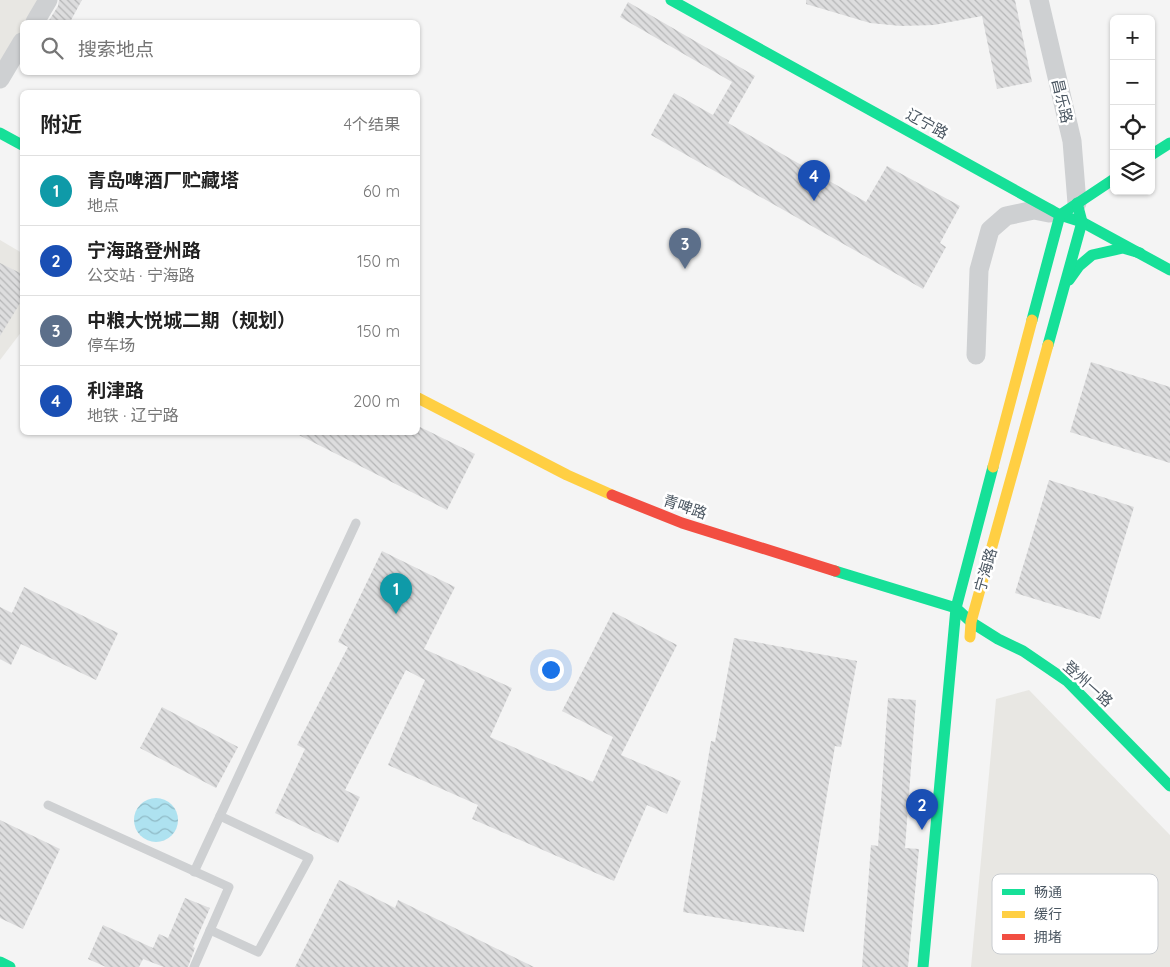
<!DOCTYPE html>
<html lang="zh">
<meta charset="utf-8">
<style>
:root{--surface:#fff;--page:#f2f2f2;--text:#222;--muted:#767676;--line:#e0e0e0;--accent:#111827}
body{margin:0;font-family:Quicksand,"Noto Sans SC",sans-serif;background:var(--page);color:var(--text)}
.controls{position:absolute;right:15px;top:15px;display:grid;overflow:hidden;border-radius:8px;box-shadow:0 1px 4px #0004}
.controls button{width:45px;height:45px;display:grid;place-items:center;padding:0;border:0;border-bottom:1px solid var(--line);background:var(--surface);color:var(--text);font:25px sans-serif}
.you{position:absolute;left:550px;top:669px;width:18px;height:18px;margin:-12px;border:4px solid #fff;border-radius:50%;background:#1a73e8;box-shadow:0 0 0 8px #1a73e833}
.badge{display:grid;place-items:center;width:32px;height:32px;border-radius:50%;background:var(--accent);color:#fff;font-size:16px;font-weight:700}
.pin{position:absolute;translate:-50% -41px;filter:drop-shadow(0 1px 2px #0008)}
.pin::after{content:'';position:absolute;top:26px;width:18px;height:15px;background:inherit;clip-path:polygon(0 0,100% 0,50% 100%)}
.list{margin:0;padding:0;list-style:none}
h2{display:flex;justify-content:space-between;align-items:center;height:65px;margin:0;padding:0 20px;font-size:21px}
h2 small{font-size:16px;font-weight:400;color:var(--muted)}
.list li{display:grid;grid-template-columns:32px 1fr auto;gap:15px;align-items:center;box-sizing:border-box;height:70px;padding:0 20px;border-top:1px solid var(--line)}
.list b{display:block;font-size:19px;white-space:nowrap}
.list p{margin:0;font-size:16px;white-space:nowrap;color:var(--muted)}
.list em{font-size:16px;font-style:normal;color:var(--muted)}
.icon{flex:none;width:28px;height:28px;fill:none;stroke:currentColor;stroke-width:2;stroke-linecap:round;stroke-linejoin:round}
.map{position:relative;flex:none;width:1170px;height:967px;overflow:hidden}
.search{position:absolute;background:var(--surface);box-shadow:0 1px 4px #0004;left:20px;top:20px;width:400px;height:55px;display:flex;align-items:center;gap:12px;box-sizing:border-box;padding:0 18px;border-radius:8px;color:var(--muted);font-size:19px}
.panel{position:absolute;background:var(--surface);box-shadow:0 1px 4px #0004;left:20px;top:90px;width:400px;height:345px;border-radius:8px}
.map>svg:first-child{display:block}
.commercial{fill:#e8e7e3}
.water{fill:url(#water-waves)}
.building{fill:url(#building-back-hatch)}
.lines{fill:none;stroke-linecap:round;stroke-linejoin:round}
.lane{stroke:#ced0d2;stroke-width:9}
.street{stroke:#ced0d2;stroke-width:19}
.fast{stroke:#16e098;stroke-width:11}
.slow{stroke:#ffcf43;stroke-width:11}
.jam{stroke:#f24e42;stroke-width:11}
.labels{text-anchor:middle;stroke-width:5;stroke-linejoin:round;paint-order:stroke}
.street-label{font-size:15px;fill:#4a5661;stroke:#fff}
.key{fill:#fff;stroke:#c9ccd0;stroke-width:1}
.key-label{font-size:14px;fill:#4a5661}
</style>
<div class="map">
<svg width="1170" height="967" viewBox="0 0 1170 967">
<defs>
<pattern id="water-waves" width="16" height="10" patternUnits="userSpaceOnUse" patternTransform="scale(1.25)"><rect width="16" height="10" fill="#aee2f0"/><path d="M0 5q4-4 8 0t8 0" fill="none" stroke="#90bac6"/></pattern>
<pattern id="building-back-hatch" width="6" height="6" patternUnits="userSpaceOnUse" patternTransform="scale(1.25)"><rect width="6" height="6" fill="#ddddde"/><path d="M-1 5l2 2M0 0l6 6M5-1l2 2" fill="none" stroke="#b5b6b7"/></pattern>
</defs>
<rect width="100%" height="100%" fill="#f4f4f4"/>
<g class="commercial">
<path d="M 0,0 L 42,0 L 30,22 L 22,22 L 22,37 L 0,79 Z"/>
<path d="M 0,240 L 22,253 L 22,331 L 0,360 Z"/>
<path d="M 1029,690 L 1170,835 L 1170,967 L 971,967 L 996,699 Z"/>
</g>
<circle class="water" cx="156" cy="820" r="22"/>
<g class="building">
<path d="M 59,0 L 82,0 L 70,22 L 48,22 L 58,6 Z"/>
<path d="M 806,0 L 1015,0 L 1032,82 L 997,89 L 982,16 L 934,25 L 901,26 L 870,23 L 806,4 Z"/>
<path d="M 628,2 L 755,76 L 728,123 L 866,202 L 887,166 L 960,206 L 940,243 L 946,247 L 923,289 L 651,135 L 674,93 L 713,115 L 732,82 L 620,17 Z"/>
<path d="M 0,263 L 22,274 L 22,300 L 0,336 Z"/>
<path d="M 1091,362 L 1170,387 L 1170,463 L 1070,432 Z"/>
<path d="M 418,426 L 475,454 L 447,510 L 293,432 L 418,432 Z"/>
<path d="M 1049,480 L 1134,507 L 1100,619 L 1015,593 Z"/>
<path d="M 382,551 L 455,587 L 424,649 L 512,688 L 490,737 L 593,782 L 613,737 L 562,711 L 613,612 L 677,645 L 621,755 L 681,781 L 667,814 L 647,805 L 614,881 L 472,819 L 478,805 L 388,765 L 425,680 L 406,670 L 345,790 L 360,797 L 338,843 L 275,813 L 305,749 L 297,745 L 348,647 L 338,642 Z"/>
<path d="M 24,587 L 118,633 L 96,680 L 21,644 L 11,665 L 0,659 L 0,607 L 12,613 Z"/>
<path d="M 734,638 L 857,661 L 841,747 L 835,746 L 804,932 L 683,912 L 711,741 L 715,742 Z"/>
<path d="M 888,698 L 916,700 L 905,848 L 919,849 L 908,967 L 862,967 L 871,845 L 878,846 Z"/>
<path d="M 162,707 L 238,747 L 216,788 L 140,748 Z"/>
<path d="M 0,820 L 60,849 L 23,929 L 0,918 Z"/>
<path d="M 339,880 L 395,908 L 398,900 L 534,967 L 295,967 Z"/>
<path d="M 185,898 L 210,908 L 193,947 L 195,948 L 188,967 L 164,967 L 143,959 L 139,967 L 106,967 L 88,959 L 103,925 L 153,948 L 159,934 L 168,938 Z"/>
</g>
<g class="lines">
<g class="lane">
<path d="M 48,805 L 229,887 L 194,967"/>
<path d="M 194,872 L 356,523"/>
<path d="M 210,930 L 258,952 L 309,858 L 220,816"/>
</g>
<g class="street">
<path d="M 1039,0 L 1072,141 L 1077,203"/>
<path d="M 35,22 L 48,0"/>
<path d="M 0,79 L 22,42"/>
<path d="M 976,355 L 979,270 L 990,230 L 1006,216 L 1034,210 L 1049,213"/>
</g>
<g class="fast">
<path d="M 671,0 L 1060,215 L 1082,222 L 1170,270"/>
<path d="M 0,133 L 22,145"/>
<path d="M 1151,155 L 1170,143"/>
<path d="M 1069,280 L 1079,266 L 1092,255 L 1123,248 L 1140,253"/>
<path d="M 1032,320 L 1060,215 L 1114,179"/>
<path d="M 1048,345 L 1082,222 L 1077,203"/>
<path d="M 835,571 L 956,608 L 971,622 L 998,639 L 1023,651 L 1067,681 L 1170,786"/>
<path d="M 0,962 L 10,967"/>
<path d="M 923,967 L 956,608 L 993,467"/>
</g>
<g class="slow">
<path d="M 418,398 L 567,475 L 612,495"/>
<path d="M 993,467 L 1032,320"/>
<path d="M 970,637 L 971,622 L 1048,345"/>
</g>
<path class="jam" d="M 612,495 L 682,523 L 835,571"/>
</g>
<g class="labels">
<g class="street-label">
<text transform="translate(1062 101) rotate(77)" y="5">昌乐路</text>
<text transform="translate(927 124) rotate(29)" y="5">辽宁路</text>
<text transform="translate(685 507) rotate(19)" y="5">青啤路</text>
<text transform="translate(986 570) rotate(-74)" y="5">宁海路</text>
<text transform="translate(1088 684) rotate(42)" y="5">登州一路</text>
</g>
</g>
<rect x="992" y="874" width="166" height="80" rx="8" class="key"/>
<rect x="1002" y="889" width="23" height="6" fill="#16e098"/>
<rect x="1002" y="911" width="23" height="7" fill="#ffcf43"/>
<rect x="1002" y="934" width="23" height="6" fill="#f24e42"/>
<g class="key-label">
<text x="1034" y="897">畅通</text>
<text x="1034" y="919">缓行</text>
<text x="1034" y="942">拥堵</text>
</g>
</svg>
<div class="controls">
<button>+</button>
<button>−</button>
<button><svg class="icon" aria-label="locate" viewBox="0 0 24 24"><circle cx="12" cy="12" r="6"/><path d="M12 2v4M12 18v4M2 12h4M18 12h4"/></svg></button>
<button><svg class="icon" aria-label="layers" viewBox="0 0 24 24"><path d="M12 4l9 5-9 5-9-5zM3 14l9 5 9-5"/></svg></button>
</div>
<div class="you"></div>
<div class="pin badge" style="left:396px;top:614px;background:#0f9aa8">1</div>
<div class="pin badge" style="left:922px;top:830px;background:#1a4fb4">2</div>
<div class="pin badge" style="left:685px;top:269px;background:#5c6f8a">3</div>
<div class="pin badge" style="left:814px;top:201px;background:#1a4fb4">4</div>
<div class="search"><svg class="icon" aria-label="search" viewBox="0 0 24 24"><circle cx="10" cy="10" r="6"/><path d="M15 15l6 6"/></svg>搜索地点</div>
<section class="panel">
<h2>附近<small>4个结果</small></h2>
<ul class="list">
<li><span class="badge" style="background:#0f9aa8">1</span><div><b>青岛啤酒厂贮藏塔</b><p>地点</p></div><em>60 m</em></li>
<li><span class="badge" style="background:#1a4fb4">2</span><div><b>宁海路登州路</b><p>公交站 · 宁海路</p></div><em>150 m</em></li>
<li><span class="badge" style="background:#5c6f8a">3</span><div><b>中粮大悦城二期（规划）</b><p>停车场</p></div><em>150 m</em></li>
<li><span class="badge" style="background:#1a4fb4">4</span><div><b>利津路</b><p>地铁 · 辽宁路</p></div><em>200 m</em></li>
</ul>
</section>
</div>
